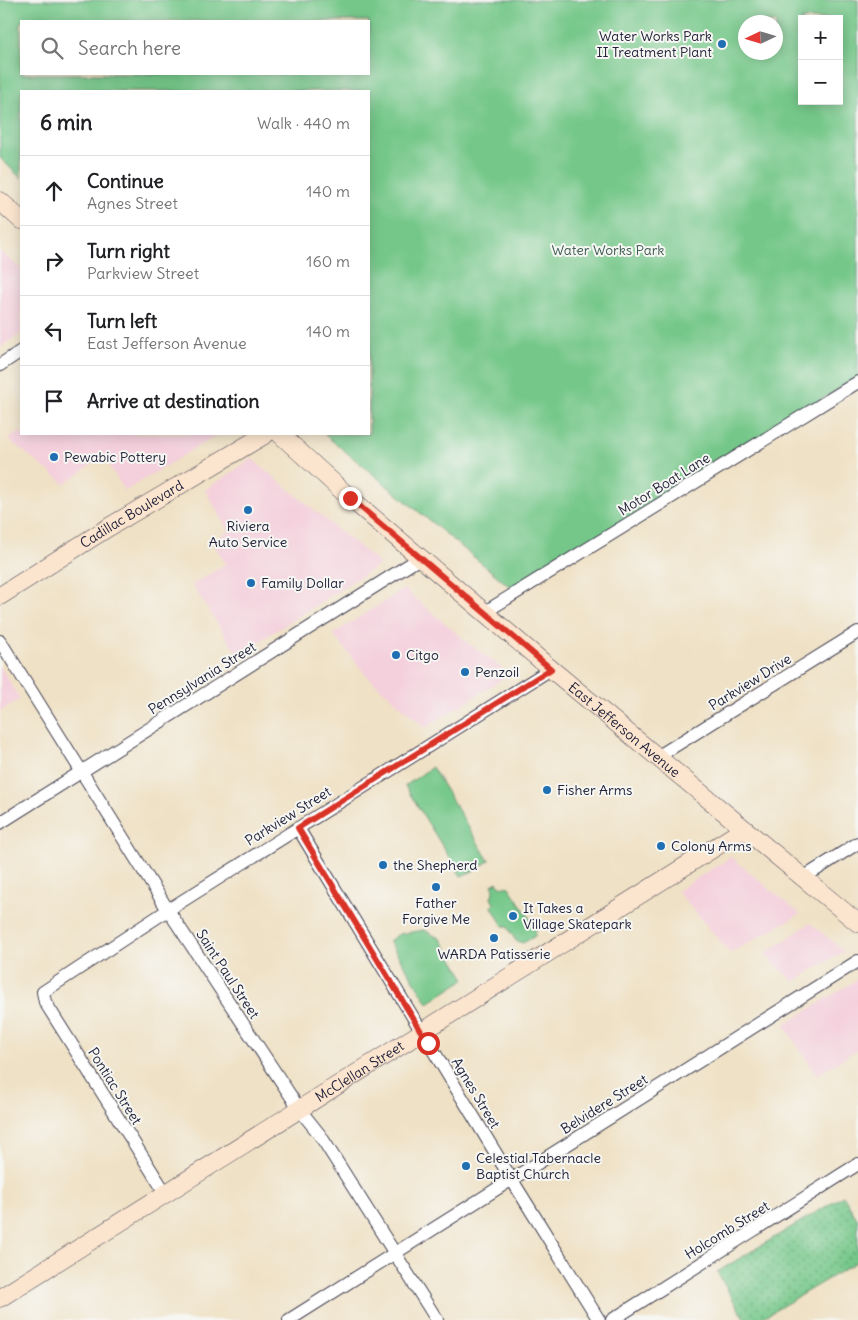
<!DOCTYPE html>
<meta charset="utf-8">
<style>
:root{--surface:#fff;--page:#f2f2f2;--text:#202124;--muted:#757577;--line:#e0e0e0}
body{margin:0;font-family:Delius,sans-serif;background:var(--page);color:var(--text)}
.controls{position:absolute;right:15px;top:15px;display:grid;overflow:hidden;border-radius:0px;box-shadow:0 2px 12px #0003}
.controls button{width:45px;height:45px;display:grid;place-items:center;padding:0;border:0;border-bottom:1px solid var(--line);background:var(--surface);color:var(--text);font:25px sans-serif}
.compass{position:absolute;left:738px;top:15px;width:45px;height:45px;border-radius:50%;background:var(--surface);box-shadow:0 2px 12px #0003;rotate:266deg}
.stop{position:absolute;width:15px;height:15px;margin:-11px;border:4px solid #d93025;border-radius:50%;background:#fff}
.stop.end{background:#d93025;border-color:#fff;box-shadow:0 1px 5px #0008}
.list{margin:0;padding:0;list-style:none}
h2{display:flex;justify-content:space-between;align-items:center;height:65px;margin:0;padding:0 20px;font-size:21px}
h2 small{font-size:16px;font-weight:400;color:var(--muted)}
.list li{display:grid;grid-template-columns:32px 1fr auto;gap:15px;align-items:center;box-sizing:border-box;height:70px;padding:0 20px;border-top:1px solid var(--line)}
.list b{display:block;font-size:19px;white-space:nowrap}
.list p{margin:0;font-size:16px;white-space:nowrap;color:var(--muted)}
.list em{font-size:16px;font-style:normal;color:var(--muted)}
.icon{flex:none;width:28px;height:28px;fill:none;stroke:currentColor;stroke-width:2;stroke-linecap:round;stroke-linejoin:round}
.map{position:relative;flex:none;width:858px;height:1320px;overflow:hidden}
.search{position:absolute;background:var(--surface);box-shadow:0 2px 12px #0003;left:20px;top:20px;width:350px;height:55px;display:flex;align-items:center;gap:12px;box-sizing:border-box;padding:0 18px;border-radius:0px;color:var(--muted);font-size:19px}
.panel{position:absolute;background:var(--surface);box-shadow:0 2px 12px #0003;left:20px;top:90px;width:350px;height:345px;border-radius:0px}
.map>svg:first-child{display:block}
.built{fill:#f4cfdc}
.grass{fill:url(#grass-dots);stroke:#4b7462}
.park{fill:#74c789;stroke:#4b7462;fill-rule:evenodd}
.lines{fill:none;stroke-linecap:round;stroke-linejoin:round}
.street-casing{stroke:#413f50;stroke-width:14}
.secondary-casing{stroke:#413f50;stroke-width:19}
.street{stroke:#fff;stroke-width:12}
.secondary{stroke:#fbe5cf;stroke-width:18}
.route{stroke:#d93025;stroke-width:6}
.poi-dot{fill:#1f6fb2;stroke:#f6f6f2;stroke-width:2}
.labels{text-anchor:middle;stroke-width:4;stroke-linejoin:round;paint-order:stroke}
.poi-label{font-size:14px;fill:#22223b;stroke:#f6f6f2;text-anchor:start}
.park-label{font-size:14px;fill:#3f5c56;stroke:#f6f6f2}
.street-label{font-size:14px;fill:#22223b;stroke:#f6f6f2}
</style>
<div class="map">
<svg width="858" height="1320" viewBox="0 0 858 1320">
<defs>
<pattern id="grass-dots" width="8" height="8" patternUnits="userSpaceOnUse" patternTransform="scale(1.25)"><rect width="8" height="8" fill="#74c789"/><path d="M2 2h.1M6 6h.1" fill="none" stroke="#5fa171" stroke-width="1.8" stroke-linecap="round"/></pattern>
</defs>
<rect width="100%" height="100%" fill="#f6f6f2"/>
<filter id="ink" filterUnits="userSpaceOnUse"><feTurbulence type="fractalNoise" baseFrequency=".02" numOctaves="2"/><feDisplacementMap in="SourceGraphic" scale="10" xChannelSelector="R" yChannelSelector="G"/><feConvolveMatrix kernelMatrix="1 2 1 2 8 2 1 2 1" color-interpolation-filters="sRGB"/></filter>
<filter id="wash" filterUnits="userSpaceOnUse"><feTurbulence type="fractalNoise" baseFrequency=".0096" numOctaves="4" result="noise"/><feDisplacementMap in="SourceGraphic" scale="20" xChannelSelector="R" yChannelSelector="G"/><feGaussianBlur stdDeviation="1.12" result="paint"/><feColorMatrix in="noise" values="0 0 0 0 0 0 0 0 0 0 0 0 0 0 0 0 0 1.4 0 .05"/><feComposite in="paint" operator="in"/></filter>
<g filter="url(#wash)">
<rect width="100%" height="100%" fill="#efe1c5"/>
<g class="built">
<path d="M 0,251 L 21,269 L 21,334 L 0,347 Z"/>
<path d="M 21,431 L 21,434 L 218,434 L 125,491 L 103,456 L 65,484 L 8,439 Z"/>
<path d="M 252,459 L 380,564 L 238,655 L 192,585 L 226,564 L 212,542 L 229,531 L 205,490 Z"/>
<path d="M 404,589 L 471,645 L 510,674 L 425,728 L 366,675 L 333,634 Z"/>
<path d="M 0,666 L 20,699 L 0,711 Z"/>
<path d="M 731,857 L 800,914 L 730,953 L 677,891 Z"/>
<path d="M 810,923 L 844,951 L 794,982 L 765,954 Z"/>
<path d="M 858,979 L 858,1049 L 817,1075 L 784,1025 Z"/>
</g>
<path class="grass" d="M 843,1196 L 858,1220 L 858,1261 L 759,1320 L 745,1320 L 717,1272 Z"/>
<g class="park">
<path d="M 0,0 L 858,0 L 858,377 L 514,590 L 324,434 L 369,434 L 369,91 L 21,91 L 21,178 L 0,158 ZM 802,19 L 839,19 L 839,101 L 802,101 ZM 21,21 L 369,21 L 369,74 L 21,74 ZM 746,22 L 776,22 L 776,52 L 746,52 Z"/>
<path d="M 432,767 L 489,861 L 473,871 L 461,876 L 405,786 Z"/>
<path d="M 497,882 L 500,886 L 509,887 L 536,928 L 535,936 L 523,943 L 516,941 L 507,926 L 503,926 L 492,907 L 494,904 L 491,898 L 494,889 L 492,885 Z"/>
<path d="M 424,930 L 441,939 L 465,979 L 428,1003 L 389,941 L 399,934 Z"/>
</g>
</g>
<g filter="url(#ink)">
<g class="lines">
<defs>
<g id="street">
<path d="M 0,365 L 21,351"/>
<path d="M 485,612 L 858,382"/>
<path d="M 0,641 L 168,910 L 300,1110 L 320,1135 L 437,1320"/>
<path d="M 657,757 L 858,632"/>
<path d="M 0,823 L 420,558"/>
<path d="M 298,828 L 512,1180 L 599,1320"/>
<path d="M 803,878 L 858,843"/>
<path d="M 166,1194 L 45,1002 L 43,992 L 168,910 L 551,669"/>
<path d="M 289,1320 L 858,961"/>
<path d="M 612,1320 L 858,1164"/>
</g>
<g id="secondary">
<path d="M 0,201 L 21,220"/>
<path id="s1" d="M 280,434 L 350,498 L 551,669 L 858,923"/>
<path id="s2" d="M 0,596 L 109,527 L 266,434"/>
<path id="s3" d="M 0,1298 L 744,829"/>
</g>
</defs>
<use href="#street" class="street-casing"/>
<use href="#secondary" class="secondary-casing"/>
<use href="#street" class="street"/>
<use href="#secondary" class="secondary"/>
</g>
</g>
<g class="lines" filter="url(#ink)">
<path class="route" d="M 350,498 L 551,669 L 298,828 L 428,1043"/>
</g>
<g class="poi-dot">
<circle cx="722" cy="44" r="5"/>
<circle cx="54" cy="457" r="5"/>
<circle cx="248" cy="510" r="5"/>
<circle cx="251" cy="583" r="5"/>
<circle cx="396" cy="655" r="5"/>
<circle cx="465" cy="672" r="5"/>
<circle cx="547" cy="790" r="5"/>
<circle cx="661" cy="846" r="5"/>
<circle cx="383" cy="865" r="5"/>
<circle cx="436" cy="887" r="5"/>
<circle cx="513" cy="916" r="5"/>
<circle cx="494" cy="938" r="5"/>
<circle cx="466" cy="1166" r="5"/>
</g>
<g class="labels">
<g class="poi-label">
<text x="712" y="41" text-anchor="end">Water Works Park<tspan x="712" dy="16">II Treatment Plant</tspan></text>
<text x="64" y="462">Pewabic Pottery</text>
<text x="248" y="531" text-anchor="middle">Riviera<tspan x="248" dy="16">Auto Service</tspan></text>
<text x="261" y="588">Family Dollar</text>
<text x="406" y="660">Citgo</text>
<text x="475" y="677">Penzoil</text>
<text x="557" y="795">Fisher Arms</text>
<text x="671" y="851">Colony Arms</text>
<text x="393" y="870">the Shepherd</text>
<text x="436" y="908" text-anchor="middle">Father<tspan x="436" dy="16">Forgive Me</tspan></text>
<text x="523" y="913">It Takes a<tspan x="523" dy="16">Village Skatepark</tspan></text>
<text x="494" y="959" text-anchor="middle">WARDA Patisserie</text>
<text x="476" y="1163">Celestial Tabernacle<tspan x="476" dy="16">Baptist Church</tspan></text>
</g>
<g class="park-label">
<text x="608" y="255">Water Works Park</text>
</g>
<g class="street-label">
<text transform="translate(664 484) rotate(-32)" y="5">Motor Boat Lane</text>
<text dy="5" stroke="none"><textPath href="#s2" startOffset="155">Cadillac Boulevard</textPath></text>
<text transform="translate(202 678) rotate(-32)" y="5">Pennsylvania Street</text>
<text transform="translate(750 682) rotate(-32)" y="5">Parkview Drive</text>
<text dy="5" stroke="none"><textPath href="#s1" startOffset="454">East Jefferson Avenue</textPath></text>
<text transform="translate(288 816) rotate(-32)" y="5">Parkview Street</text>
<text transform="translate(228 974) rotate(57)" y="5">Saint Paul Street</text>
<text dy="5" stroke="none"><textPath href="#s3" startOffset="425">McClellan Street</textPath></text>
<text transform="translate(115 1086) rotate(58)" y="5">Pontiac Street</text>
<text transform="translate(476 1093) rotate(59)" y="5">Agnes Street</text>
<text transform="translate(604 1104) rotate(-32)" y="5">Belvidere Street</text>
<text transform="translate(727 1230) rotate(-32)" y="5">Holcomb Street</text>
</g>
</g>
</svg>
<div class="controls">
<button>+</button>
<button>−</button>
</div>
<svg class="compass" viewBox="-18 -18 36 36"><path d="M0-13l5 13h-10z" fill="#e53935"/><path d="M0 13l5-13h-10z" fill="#757577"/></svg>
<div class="stop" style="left:428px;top:1043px"></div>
<div class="stop end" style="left:350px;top:498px"></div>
<div class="search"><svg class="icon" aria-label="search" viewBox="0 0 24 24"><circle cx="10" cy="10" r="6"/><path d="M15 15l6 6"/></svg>Search here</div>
<section class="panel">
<h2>6 min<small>Walk · 440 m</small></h2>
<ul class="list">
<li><svg class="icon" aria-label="ahead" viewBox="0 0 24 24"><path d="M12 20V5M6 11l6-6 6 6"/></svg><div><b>Continue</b><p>Agnes Street</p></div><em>140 m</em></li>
<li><svg class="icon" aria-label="right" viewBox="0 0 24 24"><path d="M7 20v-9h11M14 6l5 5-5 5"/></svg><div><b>Turn right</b><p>Parkview Street</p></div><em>160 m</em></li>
<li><svg class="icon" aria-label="left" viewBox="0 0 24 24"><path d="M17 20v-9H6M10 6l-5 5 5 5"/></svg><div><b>Turn left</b><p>East Jefferson Avenue</p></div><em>140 m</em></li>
<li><svg class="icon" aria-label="arrive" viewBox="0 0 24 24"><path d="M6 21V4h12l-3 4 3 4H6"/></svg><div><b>Arrive at destination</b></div></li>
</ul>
</section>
</div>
